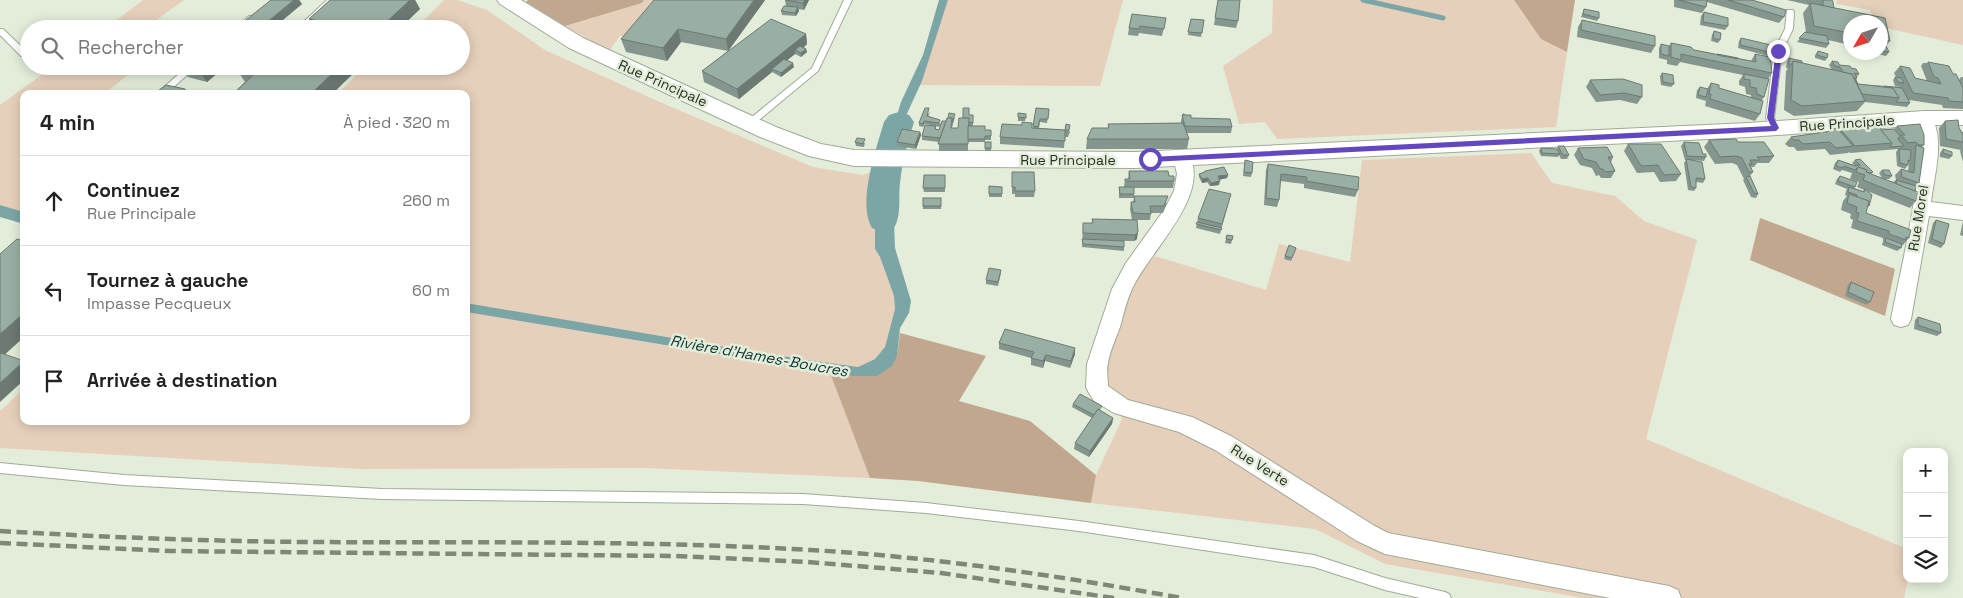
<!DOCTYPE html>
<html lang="fr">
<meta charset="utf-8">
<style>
:root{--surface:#fff;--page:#f2f2f2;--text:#222;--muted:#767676;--line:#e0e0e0}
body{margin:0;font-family:"Space Grotesk",sans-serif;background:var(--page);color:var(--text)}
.controls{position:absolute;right:15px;bottom:15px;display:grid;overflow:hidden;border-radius:10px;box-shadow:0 2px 12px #0003}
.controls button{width:45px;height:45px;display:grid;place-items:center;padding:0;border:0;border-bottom:1px solid var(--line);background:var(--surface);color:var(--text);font:25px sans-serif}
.compass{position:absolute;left:1843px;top:15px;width:45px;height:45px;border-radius:50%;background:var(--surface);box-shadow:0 2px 12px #0003;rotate:231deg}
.stop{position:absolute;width:15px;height:15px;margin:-11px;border:4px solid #6247bf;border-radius:50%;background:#fff}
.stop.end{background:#6247bf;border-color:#fff;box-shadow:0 1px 5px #0008}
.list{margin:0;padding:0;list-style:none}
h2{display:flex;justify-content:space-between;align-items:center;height:65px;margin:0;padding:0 20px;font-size:21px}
h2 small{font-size:16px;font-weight:400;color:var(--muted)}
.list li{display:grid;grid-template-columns:32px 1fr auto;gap:15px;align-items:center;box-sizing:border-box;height:90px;padding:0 20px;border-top:1px solid var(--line)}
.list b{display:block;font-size:19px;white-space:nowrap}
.list p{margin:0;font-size:16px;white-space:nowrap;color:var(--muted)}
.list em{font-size:16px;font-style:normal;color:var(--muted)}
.icon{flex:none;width:28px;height:28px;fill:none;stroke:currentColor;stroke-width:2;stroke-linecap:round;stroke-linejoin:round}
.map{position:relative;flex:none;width:1963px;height:598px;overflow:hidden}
.search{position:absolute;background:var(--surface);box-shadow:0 2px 12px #0003;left:20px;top:20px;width:450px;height:55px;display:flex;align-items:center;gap:12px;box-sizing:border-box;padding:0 18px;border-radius:28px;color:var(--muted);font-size:19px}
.panel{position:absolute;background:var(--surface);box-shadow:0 2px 12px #0003;left:20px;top:90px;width:450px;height:335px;border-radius:10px}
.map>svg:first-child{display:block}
.green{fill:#e6d0bb}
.forest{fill:#c0a78e}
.water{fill:#7ca6a5}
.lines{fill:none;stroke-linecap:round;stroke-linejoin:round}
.stream{stroke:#7ca6a5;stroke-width:5}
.river{fill:#7ca6a5;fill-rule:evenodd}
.service-casing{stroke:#a1ab98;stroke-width:2}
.minor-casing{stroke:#a1ab98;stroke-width:2}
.tertiary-casing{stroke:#a1ab98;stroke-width:2}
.service{fill:#fff;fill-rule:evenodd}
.minor{fill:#fff;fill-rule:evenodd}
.tertiary{fill:#fff;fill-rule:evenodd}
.rail{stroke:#808779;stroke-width:4.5;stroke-dasharray:11 5.5;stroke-linecap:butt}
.wall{fill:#84968d}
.shaded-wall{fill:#6c7a73}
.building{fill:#9aafa4;stroke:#6c7a73}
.route{fill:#6247bf}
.labels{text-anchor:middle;stroke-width:5;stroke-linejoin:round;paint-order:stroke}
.street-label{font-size:14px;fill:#2a2e26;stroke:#e3edd9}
.water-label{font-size:15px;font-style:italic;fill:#0d3736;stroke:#e3edd9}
</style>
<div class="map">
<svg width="1963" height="598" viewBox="0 0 1963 598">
<rect width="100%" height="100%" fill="#e3edd9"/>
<g class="green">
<path d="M 143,0 L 184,0 L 144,29 L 105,29 Z"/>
<path d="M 444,0 L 457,0 L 487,10 L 545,50 L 662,103 L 813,167 L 862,175 L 875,171 L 873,196 L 875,212 L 875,249 L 880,257 L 894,296 L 895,309 L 885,347 L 875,359 L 858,367 L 761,353 L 466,303 L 466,94 L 337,94 L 366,66 L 461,66 L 461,29 L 415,29 Z"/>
<path d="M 644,0 L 662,0 L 633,39 L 620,36 L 609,51 L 565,26 L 642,3 Z"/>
<path d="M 948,0 L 1123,0 L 1100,86 L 920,85 Z"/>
<path d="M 1273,0 L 1514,0 L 1541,39 L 1567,52 L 1556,127 L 1277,139 L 1265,122 L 1239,124 L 1223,66 L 1272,33 Z"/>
<path d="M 1837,0 L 1963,0 L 1963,45 L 1881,27 L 1880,22 L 1874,22 L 1870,10 L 1836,4 Z"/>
<path d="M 54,66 L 139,66 L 104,94 L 24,94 L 24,212 L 0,205 L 0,105 Z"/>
<path d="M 1531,153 L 1552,183 L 1615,196 L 1644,221 L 1697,240 L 1646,439 L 1907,549 L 1908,579 L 1904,598 L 1583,598 L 1385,564 L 1315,529 L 1091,503 L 1096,475 L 1122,419 L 1103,378 L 1131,285 L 1155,256 L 1266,290 L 1279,244 L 1350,262 L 1362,160 Z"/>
<path d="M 466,312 L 830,373 L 870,478 L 644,468 L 361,469 L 0,448 L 0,411 L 24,388 L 24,421 L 466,421 Z"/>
</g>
<g class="forest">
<path d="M 528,0 L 644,0 L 642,3 L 565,26 L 526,2 Z"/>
<path d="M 1514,0 L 1575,0 L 1567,52 L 1541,39 Z"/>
<path d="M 1760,218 L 1895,269 L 1885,316 L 1750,260 Z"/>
<path d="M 900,333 L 986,356 L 959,401 L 1030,421 L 1096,475 L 1091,503 L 918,481 L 870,478 L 830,373 L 851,376 L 897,356 Z"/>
</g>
<g class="water">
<path d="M 939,0 L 948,0 L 922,81 L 898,133 L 896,151 L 887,149 L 901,102 L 923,55 Z"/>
<path d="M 875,171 L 892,173 L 895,248 L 911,301 L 909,313 L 900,328 L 897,356 L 892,366 L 877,376 L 851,376 L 466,312 L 466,303 L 761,353 L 858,367 L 875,359 L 885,347 L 895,309 L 894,296 L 880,257 L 875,249 L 875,212 L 873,196 Z"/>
<path d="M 0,205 L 24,212 L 24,224 L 0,217 Z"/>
</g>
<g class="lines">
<path class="stream" d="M 1363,0 L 1443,18"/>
<path class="river" d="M 899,112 L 909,115 L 914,122 C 908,142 902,162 900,183 C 898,198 902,215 894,228 L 883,232 L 872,228 C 857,203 876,149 884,122 L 889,115 Z"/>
<defs>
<g id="service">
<path d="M 327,0 L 336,0 L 305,29 L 296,29 Z"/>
<path d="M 844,0 L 852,0 L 818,71 L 753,125 L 747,125 L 746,123 L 747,121 L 812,68 Z"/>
<path d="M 1787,10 L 1793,10 L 1794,12 L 1793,29 L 1782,51 L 1774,118 L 1779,128 L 1775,131 L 1772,130 L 1766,118 L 1774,51 L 1785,29 Z"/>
<path d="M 249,16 L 255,16 L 256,18 L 244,29 L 235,29 Z"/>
<path d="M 0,29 L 3,29 L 27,52 L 27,56 L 21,56 L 0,35 Z"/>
<path d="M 188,66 L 197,66 L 166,94 L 156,94 Z"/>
<path d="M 0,463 L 124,475 L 382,489 L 803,494 L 926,503 L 1079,521 L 1314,555 L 1385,578 L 1445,592 L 1449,594 L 1451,598 L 1420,598 L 1385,590 L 1314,567 L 1079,531 L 926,513 L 803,504 L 382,499 L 124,485 L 0,473 Z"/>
</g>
<g id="minor">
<path d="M 1924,112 L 1930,114 C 1946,139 1934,175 1931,202 L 1963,206 L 1963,220 L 1929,216 L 1911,319 L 1908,325 L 1901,327 L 1894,325 L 1891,319 C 1899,276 1930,154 1915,118 L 1918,114 Z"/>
<path d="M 1182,151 L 1188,153 C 1213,194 1150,251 1133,287 C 1127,299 1124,313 1120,327 C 1116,338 1110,351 1108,363 C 1106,370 1108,378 1108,386 L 1128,400 L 1192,417 L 1231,436 L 1373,525 L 1388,533 L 1669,586 L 1678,590 L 1681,598 L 1610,598 L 1385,554 L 1357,541 L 1215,450 L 1179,432 L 1114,413 L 1094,401 L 1089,393 L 1086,387 L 1087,364 L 1112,289 L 1126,263 L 1164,210 L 1174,191 L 1177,174 L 1173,157 L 1176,153 Z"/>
</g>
<path id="tertiary" d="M 497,0 L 521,0 L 583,38 L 776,127 L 821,144 L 854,150 L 1135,152 L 1748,123 L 1924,111 L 1963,111 L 1963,125 L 1924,125 L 1748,137 L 1135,168 L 854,166 L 809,156 L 760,137 L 569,48 L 500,4 Z"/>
</defs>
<use href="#service" class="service-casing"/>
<use href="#minor" class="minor-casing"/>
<use href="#tertiary" class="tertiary-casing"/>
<use href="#service" class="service"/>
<use href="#minor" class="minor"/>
<use href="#tertiary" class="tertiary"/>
<g class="rail">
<path d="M 0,531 C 101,537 202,541 304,542 C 472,543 641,540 810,550 C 935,557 1059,576 1182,598"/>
<path d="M 0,543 L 170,551 L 674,556 L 808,562 L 941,573 L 1114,598"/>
</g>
</g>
<g class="wall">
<path d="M 271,0 L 299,0 L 302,4 L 272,29 L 244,29 L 241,24 Z"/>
<path d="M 330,0 L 415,0 L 420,9 L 399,29 L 299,29 L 313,26 L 309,19 Z"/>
<path d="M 765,0 L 729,50 L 806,34 L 807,44 L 804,47 L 806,49 L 807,52 L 801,57 L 795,54 L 787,60 L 794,67 L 781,77 L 772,72 L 739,99 L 704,82 L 702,71 L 728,51 L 681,42 L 667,61 L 626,52 L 621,39 Z"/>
<path d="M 785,0 L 809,0 L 804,10 L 798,9 L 799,11 L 796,16 L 782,15 L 781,11 L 786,6 Z"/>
<path d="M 1218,0 L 1238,21 L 1236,28 L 1214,25 Z"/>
<path d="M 1674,0 L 1752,0 L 1784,17 L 1779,23 L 1707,2 L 1706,7 L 1702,13 L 1674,7 Z"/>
<path d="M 1787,0 L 1832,0 L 1833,2 L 1834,8 L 1885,18 L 1890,41 L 1886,46 L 1889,52 L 1886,56 L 1869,52 L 1880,52 L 1880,22 L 1850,22 L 1850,45 L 1828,40 L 1829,44 L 1826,48 L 1797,42 L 1805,32 L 1806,32 L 1803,13 L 1809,5 Z"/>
<path d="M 1584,9 L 1599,18 L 1597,21 L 1581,17 Z"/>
<path d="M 1704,12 L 1728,26 L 1725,30 L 1700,25 L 1701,16 Z"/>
<path d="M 1166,18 L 1162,36 L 1139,33 L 1138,36 L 1128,35 L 1129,28 Z"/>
<path d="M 1191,19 L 1204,20 L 1201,37 L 1188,35 Z"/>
<path d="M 1582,20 L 1655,46 L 1651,53 L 1577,37 L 1578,27 Z"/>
<path d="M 1714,31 L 1720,40 L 1718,43 L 1711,41 L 1712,35 Z"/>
<path d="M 1741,38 L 1770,52 L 1768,56 L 1738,48 L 1739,41 Z"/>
<path d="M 1671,43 L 1694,50 L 1751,61 L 1755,54 L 1772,73 L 1768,79 L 1764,97 L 1761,101 L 1760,114 L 1755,121 L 1705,106 L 1706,101 L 1696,98 L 1697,90 L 1700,87 L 1707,89 L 1711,83 L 1719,88 L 1751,98 L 1751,95 L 1746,94 L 1745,87 L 1739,85 L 1739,81 L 1743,75 L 1680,62 L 1677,66 L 1667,64 L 1667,60 L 1659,58 L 1659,48 L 1661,44 L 1669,46 Z"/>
<path d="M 1818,51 L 1827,58 L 1825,61 L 1815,58 L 1815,55 Z"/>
<path d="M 1789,58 L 1802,63 L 1832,70 L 1829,65 L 1832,61 L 1839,65 L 1851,68 L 1859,74 L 1856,78 L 1857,78 L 1856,80 L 1858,84 L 1901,87 L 1895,86 L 1893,80 L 1895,77 L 1896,77 L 1894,73 L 1900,66 L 1915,78 L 1927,81 L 1921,66 L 1923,63 L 1927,63 L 1928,62 L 1953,74 L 1959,80 L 1961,77 L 1963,77 L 1963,109 L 1943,108 L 1942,105 L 1909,100 L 1910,103 L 1907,107 L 1865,102 L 1857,111 L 1794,116 L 1784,110 L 1786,71 L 1788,69 L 1786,68 L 1787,62 Z"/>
<path d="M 226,66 L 207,82 L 188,77 L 183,70 Z"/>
<path d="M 361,66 L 332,94 L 233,94 L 245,82 L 238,71 L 285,70 Z"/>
<path d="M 1662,73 L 1674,84 L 1671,87 L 1661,85 L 1660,76 Z"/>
<path d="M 1590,80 L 1642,97 L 1637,104 L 1620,100 L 1596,102 L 1586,87 Z"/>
<path d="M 1036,108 L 1049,109 L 1047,123 L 1040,122 L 1039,128 L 1065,130 L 1066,124 L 1070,132 L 1068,137 L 1065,137 L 1064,148 L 1000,144 L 1000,137 L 1033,128 Z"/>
<path d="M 930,112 L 928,117 L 941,124 L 939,127 L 936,126 L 936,129 L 939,130 L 946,121 L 955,117 L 952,128 L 958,128 L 963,118 L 969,115 L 973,115 L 973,126 L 985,130 L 991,130 L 991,140 L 985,140 L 985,142 L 991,142 L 991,151 L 985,151 L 985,142 L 968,142 L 968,151 L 939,151 L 939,142 L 922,140 L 922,136 L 934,126 L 925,124 L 923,127 L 919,126 L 919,123 Z"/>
<path d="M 1018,113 L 1026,114 L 1025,121 L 1018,121 Z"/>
<path d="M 1183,113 L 1191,118 L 1232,127 L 1231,133 L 1187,133 L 1189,139 L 1187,149 L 1086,149 L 1087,139 L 1108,128 L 1108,124 L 1181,123 L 1181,121 Z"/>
<path d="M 1945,121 L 1959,128 L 1962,132 L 1963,132 L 1963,162 L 1960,151 L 1961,150 L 1940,146 L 1939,128 Z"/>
<path d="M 1897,126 L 1924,145 L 1922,147 L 1919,183 L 1916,186 L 1915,191 L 1916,201 L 1910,208 L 1867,191 L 1869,206 L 1867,208 L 1866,213 L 1909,238 L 1903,245 L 1902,245 L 1901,248 L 1897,251 L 1882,245 L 1883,241 L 1883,238 L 1851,228 L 1853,220 L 1850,218 L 1851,214 L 1841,210 L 1843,201 L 1847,196 L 1845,195 L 1846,191 L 1847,189 L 1835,184 L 1837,179 L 1840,176 L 1855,187 L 1854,188 L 1863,191 L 1864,190 L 1857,187 L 1859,182 L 1850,179 L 1852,173 L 1842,170 L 1840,172 L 1833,169 L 1835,163 L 1838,160 L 1854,165 L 1852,163 L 1855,160 L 1873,172 L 1871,174 L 1882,178 L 1879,173 L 1882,170 L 1892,176 L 1889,179 L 1884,179 L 1893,182 L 1896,180 L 1895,175 L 1901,169 L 1908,171 L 1909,162 L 1908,165 L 1905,169 L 1897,166 L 1896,152 L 1898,149 L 1850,153 L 1849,152 L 1848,153 L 1830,155 L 1825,149 L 1797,151 L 1794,147 L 1789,147 L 1785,144 L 1791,137 L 1827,132 L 1829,129 L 1840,131 L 1841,130 L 1881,130 L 1894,129 Z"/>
<path d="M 920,132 L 921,135 L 916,149 L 897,146 L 897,142 Z"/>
<path d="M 1709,140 L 1738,142 L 1774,156 L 1769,163 L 1757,163 L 1754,167 L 1751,167 L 1753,172 L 1750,176 L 1758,194 L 1756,198 L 1751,197 L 1743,180 L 1744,179 L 1737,165 L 1732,163 L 1715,164 L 1704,147 Z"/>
<path d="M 855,142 L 865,143 L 864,147 L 856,146 Z"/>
<path d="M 1684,142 L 1703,154 L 1706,157 L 1704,161 L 1692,160 L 1705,179 L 1703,183 L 1696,182 L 1696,188 L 1694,191 L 1688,190 L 1684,163 L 1686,160 L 1685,160 L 1681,146 Z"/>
<path d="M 1628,144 L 1681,174 L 1676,181 L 1660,182 L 1654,172 L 1637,173 L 1624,151 Z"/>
<path d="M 1558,146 L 1569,155 L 1567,159 L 1561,159 L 1559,155 L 1558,157 L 1541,156 L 1539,151 L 1541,148 L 1557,149 Z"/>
<path d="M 1578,148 L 1613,157 L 1611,162 L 1615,171 L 1611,178 L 1601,178 L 1599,175 L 1596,176 L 1592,168 L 1580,165 L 1574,155 Z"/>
<path d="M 1943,149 L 1952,156 L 1949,159 L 1940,157 L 1940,153 Z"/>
<path d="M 1245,160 L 1252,173 L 1251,177 L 1243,176 Z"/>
<path d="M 1268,164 L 1358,190 L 1355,197 L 1304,188 L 1304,184 L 1280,181 L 1279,200 L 1277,207 L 1264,205 L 1266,170 Z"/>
<path d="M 1129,171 L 1169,176 L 1174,181 L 1173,188 L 1134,188 L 1134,196 L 1167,203 L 1163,213 L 1151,213 L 1150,220 L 1137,220 L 1137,239 L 1134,241 L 1124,241 L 1124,251 L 1082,247 L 1083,223 L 1092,223 L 1092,219 L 1132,220 L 1130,209 L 1131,202 L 1133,202 L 1134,198 L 1119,198 L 1119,187 L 1124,187 L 1125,179 L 1128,179 Z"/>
<path d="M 1205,171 L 1228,175 L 1227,178 L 1219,180 L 1219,185 L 1210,186 L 1207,182 L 1202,183 L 1199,177 L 1199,174 L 1204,173 Z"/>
<path d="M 1012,172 L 1035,191 L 1034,197 L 1015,197 L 1015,194 L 1012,194 Z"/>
<path d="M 945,175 L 945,192 L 924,192 L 923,188 Z"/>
<path d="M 989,186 L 1002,187 L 1002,197 L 989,197 Z"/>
<path d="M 1231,194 L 1220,234 L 1196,228 L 1198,218 Z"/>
<rect x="923" y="198" width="18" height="11"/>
<path d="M 1936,220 L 1944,244 L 1941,248 L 1928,243 L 1933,223 Z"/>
<path d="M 1963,221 L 1963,236 L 1960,235 Z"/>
<path d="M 1227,235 L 1233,236 L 1231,244 L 1225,243 Z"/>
<path d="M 1289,245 L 1296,248 L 1291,261 L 1284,259 Z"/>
<path d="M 1001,273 L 998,286 L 986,284 L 986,280 Z"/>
<path d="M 1851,282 L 1870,302 L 1867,305 L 1845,296 L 1848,285 Z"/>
<path d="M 1918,317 L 1941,333 L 1937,336 L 1914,329 L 1915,320 Z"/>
<path d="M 999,343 L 1075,354 L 1070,368 L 1045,361 L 1043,368 L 1031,365 L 1031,358 L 999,349 Z"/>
<path d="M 1073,404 L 1101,410 L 1100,411 L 1113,418 L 1112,424 L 1089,457 L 1074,449 L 1075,443 L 1092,418 L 1072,407 Z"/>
</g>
<g class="shaded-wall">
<path d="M 294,0 L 299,0 L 302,4 L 272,29 L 260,29 Z"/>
<path d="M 410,0 L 415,0 L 420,9 L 399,29 L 379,29 Z"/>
<path d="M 754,0 L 765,0 L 728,51 L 726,39 Z"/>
<path d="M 805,0 L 809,0 L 804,10 L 803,3 Z"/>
<path d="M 798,7 L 799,11 L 796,16 L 795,13 Z"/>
<path d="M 678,29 L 681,42 L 667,61 L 663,48 Z"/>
<path d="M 806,34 L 807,44 L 798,52 L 795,50 L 795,54 L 775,70 L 772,69 L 772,72 L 739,99 L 737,89 Z"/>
<path d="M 806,49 L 807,52 L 801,57 L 801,53 Z"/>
<path d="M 793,63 L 794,67 L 781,77 L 781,73 Z"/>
<path d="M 213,66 L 226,66 L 207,82 L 202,75 Z"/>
<path d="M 340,66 L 361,66 L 332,94 L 311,94 Z"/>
<path d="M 185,89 L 188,94 L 179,94 Z"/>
<path d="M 920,132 L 921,135 L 916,149 L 915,145 Z"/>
<path d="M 1228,175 L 1227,178 L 1217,180 L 1218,176 Z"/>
<path d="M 1208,178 L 1207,182 L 1202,183 L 1202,179 Z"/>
<path d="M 1220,181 L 1219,185 L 1210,186 L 1211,183 Z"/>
<path d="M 1138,232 L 1137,239 L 1134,241 L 1135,235 Z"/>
<path d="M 24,313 L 24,337 L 0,359 L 0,334 Z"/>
<path d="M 1075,348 L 1075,354 L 1070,368 L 1071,361 Z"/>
<path d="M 1046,355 L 1045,361 L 1043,368 L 1043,361 Z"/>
<path d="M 24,361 L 24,380 L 0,402 L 0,383 Z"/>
<path d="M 1113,418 L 1112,424 L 1089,457 L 1090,451 Z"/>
</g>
<g class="building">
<path d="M 271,0 L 294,0 L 260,28 L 241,24 Z"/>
<path d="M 330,0 L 410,0 L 379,29 L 355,29 L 309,19 Z"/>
<path d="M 654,0 L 754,0 L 726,39 L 678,29 L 663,48 L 621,39 Z"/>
<path d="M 785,0 L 805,0 L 803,3 Z"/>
<path d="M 1218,0 L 1240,0 L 1238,21 L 1215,18 Z"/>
<path d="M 1679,0 L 1707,0 L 1706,7 Z"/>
<path d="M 1728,0 L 1752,0 L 1786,10 L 1784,17 Z"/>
<path d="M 1823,0 L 1832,0 L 1833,2 L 1834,8 L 1819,5 L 1823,5 Z"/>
<path d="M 1810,3 L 1885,18 L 1890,41 L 1880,39 L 1880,22 L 1850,22 L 1850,33 L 1814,26 Z"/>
<path d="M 784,6 L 798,7 L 795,13 L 781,11 Z"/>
<path d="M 1584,9 L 1599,12 L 1599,18 L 1583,14 Z"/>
<path d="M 1704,12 L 1728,18 L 1728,26 L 1703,22 Z"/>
<path d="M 1132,14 L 1166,18 L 1164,29 L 1140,26 L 1139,29 L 1129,28 Z"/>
<path d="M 771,19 L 806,34 L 737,89 L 702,71 Z"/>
<path d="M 1191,19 L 1204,20 L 1202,33 L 1188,32 Z"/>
<path d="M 1582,20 L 1655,36 L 1655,46 L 1581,30 Z"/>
<path d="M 304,24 L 325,29 L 299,29 Z"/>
<path d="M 1714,31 L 1721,33 L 1720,40 L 1713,38 Z"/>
<path d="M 1805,32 L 1827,36 L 1829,44 L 1799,38 Z"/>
<path d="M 1741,38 L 1771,45 L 1770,52 L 1740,45 Z"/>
<path d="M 1671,43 L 1691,47 L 1694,50 L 1756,62 L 1755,54 L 1770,57 L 1772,73 L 1681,54 L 1681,60 L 1671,57 Z"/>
<path d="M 1661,44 L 1669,46 L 1669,56 L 1661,54 Z"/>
<path d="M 800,46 L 806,49 L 801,53 L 795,50 Z"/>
<path d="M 1886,46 L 1889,52 L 1880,51 L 1880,47 L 1885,48 Z"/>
<path d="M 1818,51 L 1828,54 L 1827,58 L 1817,55 Z"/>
<path d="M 1717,54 L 1738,58 L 1738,59 L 1717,55 Z"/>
<path d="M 1789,58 L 1802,61 L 1802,63 L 1793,61 L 1791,65 L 1789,65 Z"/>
<path d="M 784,59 L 793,63 L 781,73 L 772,69 Z"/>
<path d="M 1793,61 L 1852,74 L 1865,101 L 1802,106 L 1791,100 Z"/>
<path d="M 1832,61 L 1838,62 L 1839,65 L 1850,66 L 1851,68 L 1856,69 L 1859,74 L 1854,73 L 1857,78 L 1854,78 L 1852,74 L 1843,72 L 1840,67 L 1835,66 Z"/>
<path d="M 1928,62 L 1949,66 L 1953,74 L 1956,74 L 1963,88 L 1963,102 L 1949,101 L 1948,98 L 1913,93 L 1900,66 L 1910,68 L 1915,78 L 1941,84 L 1938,78 L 1934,77 Z"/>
<path d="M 188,66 L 213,66 L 202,75 L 183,70 Z"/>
<path d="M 244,66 L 257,66 L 268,69 L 270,67 L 285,70 L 289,66 L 340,66 L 311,94 L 233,94 L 253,75 L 238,71 Z"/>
<path d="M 1662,73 L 1673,75 L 1674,84 L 1663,82 Z"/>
<path d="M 1744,74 L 1769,79 L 1764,97 L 1757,94 L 1756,88 L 1750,87 L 1750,80 L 1744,79 Z"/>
<path d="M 1895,77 L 1901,78 L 1904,83 L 1898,82 Z"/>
<path d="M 1854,78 L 1855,78 L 1858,84 L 1893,88 L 1899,98 L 1862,94 Z"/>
<path d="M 1623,79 L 1642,85 L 1642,97 L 1624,93 L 1600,95 L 1590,80 Z"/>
<path d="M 1711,83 L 1719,85 L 1719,88 L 1763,101 L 1760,114 L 1710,99 L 1711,94 L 1709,94 Z"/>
<path d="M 166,85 L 185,89 L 179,94 L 154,94 Z"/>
<path d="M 1884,86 L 1902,88 L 1910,103 L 1896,102 L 1899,98 L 1893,88 L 1885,87 Z"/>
<path d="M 1700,87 L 1708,89 L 1706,97 L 1698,95 Z"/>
<path d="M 925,108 L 929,108 L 927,116 L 940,120 L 939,123 L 924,121 L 923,124 L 919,123 Z"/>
<path d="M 963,108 L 969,108 L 969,115 L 973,115 L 973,123 L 968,122 L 969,118 L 963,118 Z"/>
<path d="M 1036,108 L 1049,109 L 1048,119 L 1040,119 L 1038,127 L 1033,126 Z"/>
<path d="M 949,113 L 955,114 L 952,122 L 952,118 L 948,118 Z"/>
<path d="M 1018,113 L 1026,114 L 1026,118 L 1018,117 Z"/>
<path d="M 1182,115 L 1191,115 L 1191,118 L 1230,119 L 1232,127 L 1185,126 Z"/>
<path d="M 947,118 L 952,118 L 951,128 L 958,128 L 959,118 L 969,118 L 968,144 L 938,144 Z"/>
<path d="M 1958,120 L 1959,128 L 1963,135 L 1963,142 L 1946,139 L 1945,121 Z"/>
<path d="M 942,121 L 946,121 L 940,138 L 922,136 L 925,125 L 936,126 L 935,129 L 939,130 Z"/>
<path d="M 1022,122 L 1032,123 L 1032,128 L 1065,130 L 1066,124 L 1070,125 L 1069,130 L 1065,130 L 1065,141 L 1000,137 L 1002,124 L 1022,125 Z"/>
<path d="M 1183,123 L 1189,139 L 1087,139 L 1092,128 L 1109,128 L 1108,124 Z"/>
<path d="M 1920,124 L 1924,135 L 1924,145 L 1919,145 L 1916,142 L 1908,143 L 1901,135 L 1905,135 L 1897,126 Z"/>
<path d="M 968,126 L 985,126 L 985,130 L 991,130 L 991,136 L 985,136 L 985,139 L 968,139 Z"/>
<path d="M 1879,127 L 1892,143 L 1855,146 L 1841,130 Z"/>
<path d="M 1837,128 L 1853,146 L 1836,148 L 1830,142 L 1803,144 L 1799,140 L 1794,140 L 1791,137 L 1832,131 L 1829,129 Z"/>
<path d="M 902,129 L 920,132 L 915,145 L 897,142 Z"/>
<path d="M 1894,129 L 1900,136 L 1898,139 L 1904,146 L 1890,147 L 1892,143 L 1881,130 Z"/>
<path d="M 857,138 L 865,139 L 863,144 L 855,142 Z"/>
<path d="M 1736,139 L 1738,142 L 1764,142 L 1774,156 L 1757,157 L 1760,160 L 1750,160 L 1752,164 L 1749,164 L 1753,172 L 1749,172 L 1742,158 L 1737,156 L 1720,157 L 1709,140 Z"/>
<rect x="985" y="142" width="6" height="6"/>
<path d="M 1684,142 L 1699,143 L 1703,154 L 1706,154 L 1706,157 L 1687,156 Z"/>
<path d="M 1628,144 L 1661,144 L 1681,174 L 1664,175 L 1658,165 L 1641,166 Z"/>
<path d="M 1916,145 L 1924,148 L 1919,183 L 1902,177 L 1901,169 L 1914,173 Z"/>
<path d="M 1558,146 L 1564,146 L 1569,155 L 1563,155 Z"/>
<path d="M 1607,147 L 1613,157 L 1608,157 L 1615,171 L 1605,172 L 1603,169 L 1600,169 L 1596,162 L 1584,159 L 1578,148 Z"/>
<path d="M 1541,148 L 1557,149 L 1560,154 L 1542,153 Z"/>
<path d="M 1899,149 L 1911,150 L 1910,161 L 1908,160 L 1908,165 L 1900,163 Z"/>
<path d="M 1943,149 L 1952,152 L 1952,156 L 1943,153 Z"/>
<path d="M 1686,159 L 1702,162 L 1705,179 L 1696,178 L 1696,188 L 1691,187 Z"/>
<path d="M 1860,159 L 1873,172 L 1869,173 L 1866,172 L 1867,170 L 1858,167 L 1855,170 L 1844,166 L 1843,168 L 1836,166 L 1838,160 L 1855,166 L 1860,165 L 1855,160 Z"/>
<path d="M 1245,160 L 1253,162 L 1252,173 L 1244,172 Z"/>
<path d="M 1268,164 L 1359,177 L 1358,190 L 1306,181 L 1307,177 L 1281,174 L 1279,200 L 1266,198 Z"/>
<path d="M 1224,167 L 1228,175 L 1218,176 L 1220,181 L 1211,183 L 1208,178 L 1202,179 L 1199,174 L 1205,172 L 1205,171 Z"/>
<path d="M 1858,167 L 1867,170 L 1866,172 L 1918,192 L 1916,201 L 1863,180 L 1865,175 L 1856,172 Z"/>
<path d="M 1882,170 L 1889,170 L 1892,176 L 1885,175 Z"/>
<path d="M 1129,171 L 1168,171 L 1169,176 L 1174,176 L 1174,181 L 1125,181 L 1125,179 L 1130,179 Z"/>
<path d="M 1012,172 L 1034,172 L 1035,191 L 1015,191 L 1015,187 L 1012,187 Z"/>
<path d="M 924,175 L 945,175 L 945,188 L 923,188 Z"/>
<path d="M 1750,176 L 1758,194 L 1754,193 L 1746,177 Z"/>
<path d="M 1840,176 L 1857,182 L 1855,187 L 1838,181 Z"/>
<path d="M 1896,180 L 1916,186 L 1915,191 L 1897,184 Z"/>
<path d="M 989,186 L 1002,187 L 1002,194 L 989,194 Z"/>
<path d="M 1119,187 L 1134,187 L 1134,194 L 1120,194 Z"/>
<path d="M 1849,187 L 1864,192 L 1865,189 L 1872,195 L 1869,206 L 1868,205 L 1869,201 L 1856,197 L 1857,195 L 1848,192 Z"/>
<path d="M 1209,189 L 1231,194 L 1222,224 L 1198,218 Z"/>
<path d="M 1849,194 L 1869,201 L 1866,213 L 1911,230 L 1909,238 L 1906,237 L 1906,240 L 1889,234 L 1889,231 L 1857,221 L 1859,213 L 1856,212 L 1857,207 L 1847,203 Z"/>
<path d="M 1134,196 L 1168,196 L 1164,206 L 1150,206 L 1151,214 L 1133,213 L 1131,202 L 1135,202 Z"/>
<rect x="923" y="198" width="18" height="8"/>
<path d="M 1092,219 L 1137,220 L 1138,232 L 1135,235 L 1083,233 L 1083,223 L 1093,223 Z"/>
<path d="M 1936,220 L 1949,224 L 1944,244 L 1932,239 Z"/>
<path d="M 1197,222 L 1222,228 L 1221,230 L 1196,224 Z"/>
<path d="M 1227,235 L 1233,236 L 1232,240 L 1226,239 Z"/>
<path d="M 1886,238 L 1902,244 L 1901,248 L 1885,242 Z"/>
<path d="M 17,239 L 24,241 L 24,313 L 0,334 L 0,254 Z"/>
<path d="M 1082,239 L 1124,241 L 1124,247 L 1083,244 Z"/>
<path d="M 1289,245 L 1296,248 L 1292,258 L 1285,256 Z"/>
<path d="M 989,268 L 1001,270 L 998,282 L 986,280 Z"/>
<path d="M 1851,282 L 1874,292 L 1870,302 L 1848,292 Z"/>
<path d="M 1918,317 L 1940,324 L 1941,333 L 1918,325 Z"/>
<path d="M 1005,329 L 1075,348 L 1071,361 L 1046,355 L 1043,361 L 1031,358 L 1034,352 L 999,343 Z"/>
<path d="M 1,353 L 24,361 L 0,383 L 0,354 Z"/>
<path d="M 1080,394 L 1102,406 L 1099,410 L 1098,409 L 1094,415 L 1073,404 Z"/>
<path d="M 1098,409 L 1113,418 L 1090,451 L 1075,443 Z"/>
</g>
<path class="route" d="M 1776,50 L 1782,51 L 1774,118 L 1779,128 L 1776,131 L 1150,162 L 1146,159 L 1150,157 L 1771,126 L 1767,118 Z"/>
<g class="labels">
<g class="street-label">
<text transform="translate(663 83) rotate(24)" y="5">Rue Principale</text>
<text transform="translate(1847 123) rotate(-4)" y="5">Rue Principale</text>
<text x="1068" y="165">Rue Principale</text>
<text transform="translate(1918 218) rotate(-81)" y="5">Rue Morel</text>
<text transform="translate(1260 465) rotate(32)" y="5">Rue Verte</text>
</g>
<g class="water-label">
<text transform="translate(759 356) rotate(10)" y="5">Rivière d'Hames-Boucres</text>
</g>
</g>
</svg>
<div class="controls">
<button>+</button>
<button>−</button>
<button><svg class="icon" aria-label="layers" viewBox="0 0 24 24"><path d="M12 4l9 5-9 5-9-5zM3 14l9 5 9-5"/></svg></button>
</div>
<svg class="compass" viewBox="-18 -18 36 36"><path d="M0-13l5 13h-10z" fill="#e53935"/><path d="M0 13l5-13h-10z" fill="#767676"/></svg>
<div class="stop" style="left:1150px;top:159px"></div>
<div class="stop end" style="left:1778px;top:51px"></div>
<div class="search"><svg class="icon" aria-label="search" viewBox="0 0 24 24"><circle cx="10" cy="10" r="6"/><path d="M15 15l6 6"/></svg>Rechercher</div>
<section class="panel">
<h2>4 min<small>À pied · 320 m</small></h2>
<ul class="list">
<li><svg class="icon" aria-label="ahead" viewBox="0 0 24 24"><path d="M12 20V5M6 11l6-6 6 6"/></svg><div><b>Continuez</b><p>Rue Principale</p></div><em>260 m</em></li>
<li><svg class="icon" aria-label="left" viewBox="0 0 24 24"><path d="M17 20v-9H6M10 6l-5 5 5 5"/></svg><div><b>Tournez à gauche</b><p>Impasse Pecqueux</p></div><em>60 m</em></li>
<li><svg class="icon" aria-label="arrive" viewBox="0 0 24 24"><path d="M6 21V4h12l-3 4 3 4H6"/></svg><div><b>Arrivée à destination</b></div></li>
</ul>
</section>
</div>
